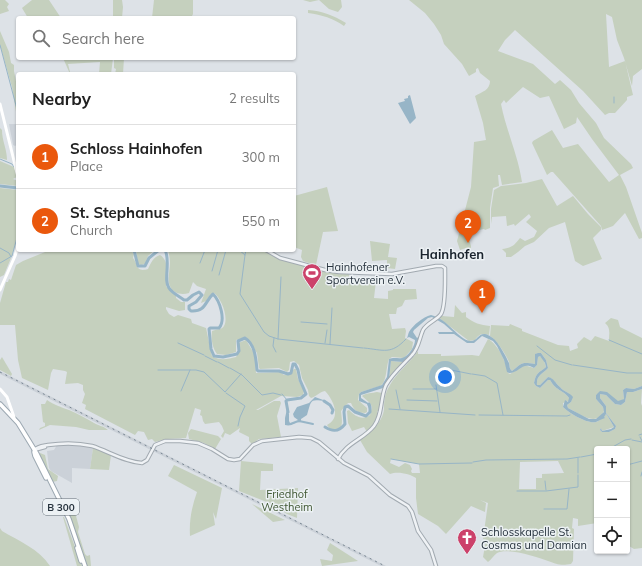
<!DOCTYPE html>
<meta charset="utf-8">
<style>
:root{--surface:#fff;--page:#f2f2f2;--text:#222;--muted:#767676;--line:#e0e0e0;--accent:#ea580c}
body{margin:0;font-family:Mulish,sans-serif;background:var(--page);color:var(--text)}
.controls{position:absolute;right:12px;bottom:12px;display:grid;overflow:hidden;border-radius:4px;box-shadow:0 1px 3px #0004}
.controls button{width:36px;height:36px;display:grid;place-items:center;padding:0;border:0;border-bottom:1px solid var(--line);background:var(--surface);color:var(--text);font:20px sans-serif}
.you{position:absolute;left:445px;top:377px;width:14px;height:14px;margin:-10px;border:3px solid #fff;border-radius:50%;background:#1a73e8;box-shadow:0 0 0 6px #1a73e833}
.badge{display:grid;place-items:center;width:26px;height:26px;border-radius:50%;background:var(--accent);color:#fff;font-size:13px;font-weight:700}
.pin{position:absolute;translate:-50% -33px;filter:drop-shadow(0 1px 2px #0008)}
.pin::after{content:'';position:absolute;top:21px;width:14px;height:12px;background:inherit;clip-path:polygon(0 0,100% 0,50% 100%)}
.list{margin:0;padding:0;list-style:none}
h2{display:flex;justify-content:space-between;align-items:center;height:52px;margin:0;padding:0 16px;font-size:17px}
h2 small{font-size:13px;font-weight:400;color:var(--muted)}
.list li{display:grid;grid-template-columns:26px 1fr auto;gap:12px;align-items:center;box-sizing:border-box;height:64px;padding:0 16px;border-top:1px solid var(--line)}
.list b{display:block;font-size:15px;white-space:nowrap}
.list p{margin:0;font-size:13px;white-space:nowrap;color:var(--muted)}
.list em{font-size:13px;font-style:normal;color:var(--muted)}
.icon{flex:none;width:22px;height:22px;fill:none;stroke:currentColor;stroke-width:2;stroke-linecap:round;stroke-linejoin:round}
.map{position:relative;flex:none;width:642px;height:566px;overflow:hidden}
.search{position:absolute;background:var(--surface);box-shadow:0 1px 3px #0004;left:16px;top:16px;width:280px;height:44px;display:flex;align-items:center;gap:10px;box-sizing:border-box;padding:0 14px;border-radius:4px;color:var(--muted);font-size:15px}
.panel{position:absolute;background:var(--surface);box-shadow:0 1px 3px #0004;left:16px;top:72px;width:280px;height:180px;border-radius:4px}
.map>svg:first-child{display:block}
.built{fill:#cbd1d8}
.green{fill:#c5d0be;fill-rule:evenodd}
.water{fill:#97b5c7}
.lines{fill:none;stroke-linecap:round;stroke-linejoin:round}
.stream{stroke:#97b5c7;stroke-width:1}
.canal{stroke:#97b5c7;stroke-width:2}
.river{stroke:#97b5c7;stroke-width:3}
.tertiary-casing{stroke:#a2aab1;stroke-width:4.5}
.primary-casing{stroke:#9ca8b2;stroke-width:5.5}
.tertiary{stroke:#eff2f5;stroke-width:2.5}
.secondary{stroke:#fff;stroke-width:3}
.primary{stroke:#fff;stroke-width:3.5}
.rail{stroke:#768490;stroke-width:1;stroke-dasharray:2 4;stroke-linecap:butt}
.labels{text-anchor:middle;stroke-width:3;stroke-linejoin:round;paint-order:stroke}
.shield{fill:#ecf1f4;stroke:#616b74;stroke-width:1}
.shield-label{font-size:10px;font-weight:bold;fill:#26323d}
.poi-label{font-size:11px;fill:#26323d;stroke:#ecf1f4;text-anchor:start}
.park-label{font-size:11px;fill:#405834;stroke:#ecf1f4}
.quarter-label{font-size:13px;font-weight:bold;fill:#19232d;stroke:#ecf1f4}
</style>
<div class="map">
<svg width="642" height="566" viewBox="0 0 642 566">
<rect width="100%" height="100%" fill="#dde2e7"/>
<g class="built">
<path d="M 9,124 L 17,124 L 18,144 L 15,146 L 13,145 Z"/>
<path d="M 0,371 L 155,449 L 386,566 L 381,566 L 0,374 Z"/>
<path d="M 57,445 L 76,445 L 93,448 L 90,469 L 72,468 L 72,483 L 51,471 L 49,468 L 47,451 L 54,450 Z"/>
</g>
<g class="green">
<path d="M 0,0 L 5,0 L 9,4 L 7,7 L 9,11 L 0,14 Z"/>
<path d="M 32,0 L 49,0 L 61,18 L 28,18 L 22,8 Z"/>
<path d="M 113,0 L 122,0 L 123,7 L 122,18 L 113,18 Z"/>
<path d="M 154,0 L 193,0 L 193,14 L 191,18 L 152,18 Z"/>
<path d="M 303,0 L 341,0 L 342,7 L 338,12 L 329,9 L 319,0 L 310,2 Z"/>
<path d="M 409,0 L 642,0 L 642,69 L 633,76 L 632,86 L 624,58 L 617,40 L 612,17 L 606,14 L 609,67 L 625,61 L 633,95 L 627,97 L 627,100 L 615,113 L 609,113 L 605,115 L 583,91 L 515,30 L 505,40 L 498,51 L 533,64 L 555,84 L 560,80 L 571,90 L 579,103 L 596,123 L 604,138 L 631,164 L 633,168 L 620,175 L 626,187 L 642,233 L 642,238 L 639,239 L 625,213 L 613,226 L 602,230 L 601,226 L 553,172 L 551,172 L 547,175 L 532,143 L 533,141 L 552,130 L 563,148 L 578,144 L 609,182 L 619,175 L 592,139 L 577,117 L 576,123 L 564,129 L 549,96 L 540,98 L 523,87 L 506,103 L 504,100 L 501,104 C 506,130 518,155 522,182 L 502,185 L 500,175 L 498,175 L 499,186 L 493,188 L 490,208 L 490,228 L 485,230 L 484,229 L 474,231 L 469,239 L 471,246 L 471,252 L 470,251 L 468,252 L 466,248 L 460,250 L 457,241 L 471,187 L 474,142 L 486,140 L 483,123 L 475,96 C 482,92 490,90 490,81 L 480,73 L 478,68 L 476,69 L 476,72 L 469,76 L 462,64 L 444,44 L 441,35 L 434,24 L 425,13 Z"/>
<path d="M 308,10 C 322,11 333,15 346,23 L 344,26 C 333,18 322,15 308,13 Z"/>
<path d="M 0,31 L 9,52 L 11,63 L 14,65 L 14,71 L 18,92 L 18,124 L 12,87 L 0,45 Z"/>
<path d="M 63,58 L 113,58 L 111,74 L 99,74 L 100,62 L 68,64 L 70,72 L 98,72 L 97,74 L 70,74 Z"/>
<path d="M 114,58 L 124,58 L 123,74 L 115,74 L 116,69 L 114,68 Z"/>
<path d="M 0,128 L 2,130 C 2,141 7,149 7,160 L 0,158 Z"/>
<path d="M 0,161 L 14,167 L 17,177 L 13,179 L 18,181 L 18,186 L 0,184 Z"/>
<path d="M 542,179 L 557,206 L 573,196 L 588,214 L 601,227 L 601,230 L 593,238 L 602,259 L 583,266 L 575,261 L 565,222 L 549,228 L 534,242 L 525,246 L 518,252 L 511,257 L 506,257 L 506,253 L 502,249 C 511,248 514,246 520,238 L 525,241 L 534,237 L 537,231 L 526,222 L 531,217 L 529,214 L 515,226 L 514,224 L 507,226 L 506,216 L 492,217 L 491,224 L 491,209 L 494,190 L 501,186 L 526,183 Z"/>
<path d="M 327,187 L 338,231 L 323,232 L 316,265 L 315,265 L 303,261 L 301,257 L 302,250 L 294,247 L 294,196 Z"/>
<path d="M 0,188 L 18,190 L 18,233 L 12,256 L 10,258 L 11,258 L 4,275 L 0,277 Z"/>
<path d="M 370,241 L 390,244 L 388,257 L 397,258 L 395,269 L 387,268 L 387,260 L 372,261 Z"/>
<path d="M 50,250 L 130,250 L 132,251 L 134,254 L 133,258 C 138,263 135,273 148,269 C 151,263 153,257 160,255 C 170,261 166,275 166,286 L 176,296 L 176,298 L 181,302 L 185,302 L 185,310 L 179,311 L 166,307 L 166,309 L 169,314 L 174,317 L 178,315 L 191,319 L 192,323 L 206,328 L 212,356 C 220,361 228,359 236,357 L 239,352 L 238,343 L 246,340 L 255,355 L 256,373 L 280,372 L 284,375 L 289,375 L 294,369 L 296,369 L 298,379 L 304,391 L 303,395 L 297,397 L 281,396 L 256,410 L 258,410 L 274,401 L 280,401 L 281,403 L 277,416 L 281,437 L 259,439 L 252,444 L 249,441 L 249,437 L 239,432 L 240,428 L 230,435 L 225,433 L 223,438 L 221,436 L 224,431 L 222,426 L 219,422 L 205,424 L 203,421 L 202,416 L 200,415 L 201,410 L 195,408 L 186,438 L 167,439 L 155,442 L 152,439 L 148,440 L 144,432 L 138,431 L 135,435 L 85,409 L 86,405 L 82,403 L 85,394 L 83,390 L 83,385 L 78,383 L 65,384 L 67,372 L 65,371 L 53,369 L 51,373 L 48,390 L 22,378 L 18,360 L 15,325 L 0,325 L 0,303 L 6,282 L 8,282 L 9,279 L 11,280 L 16,265 L 23,261 Z"/>
<path d="M 136,250 L 155,250 L 148,256 L 145,264 L 141,265 L 138,264 Z"/>
<path d="M 168,250 L 263,250 L 271,255 L 279,259 L 337,273 L 349,274 L 349,283 L 368,283 L 376,281 L 374,298 L 388,299 L 388,291 L 393,290 L 393,289 L 416,289 L 417,299 L 405,300 L 402,306 L 397,308 L 396,314 L 389,314 L 392,329 L 405,328 L 406,331 L 405,338 L 413,342 L 412,349 L 404,358 L 392,357 L 389,359 C 386,366 387,383 380,386 C 374,388 367,390 361,392 L 359,394 L 358,400 L 367,408 L 367,412 L 365,413 C 357,413 354,410 351,403 L 348,403 L 341,411 C 342,420 345,433 330,429 L 327,425 C 342,418 333,399 325,391 C 319,392 317,396 311,398 L 309,396 L 308,390 L 302,378 L 299,365 L 294,361 L 290,362 L 289,370 L 287,372 L 279,368 L 260,369 L 259,368 L 257,353 L 246,337 L 236,340 L 236,352 L 226,355 L 217,354 C 212,348 211,338 212,331 C 216,329 222,330 224,326 C 229,317 221,298 214,293 C 209,295 209,297 206,301 L 201,303 L 206,289 L 197,286 L 193,282 L 189,293 C 182,295 173,294 170,286 C 167,280 170,269 170,263 C 170,259 169,254 168,250 Z"/>
<path d="M 455,305 L 462,313 L 466,312 L 466,317 C 474,323 480,325 490,326 L 489,335 C 482,333 479,334 475,340 L 469,341 L 439,318 L 442,316 L 454,317 Z"/>
<path d="M 611,318 L 618,320 L 620,327 L 642,338 L 642,386 L 634,389 L 626,388 L 623,390 L 624,399 C 611,409 613,384 596,395 L 596,399 L 603,407 L 604,411 C 596,428 579,413 568,408 L 567,405 L 571,402 L 572,397 C 569,392 564,392 560,387 C 555,383 554,379 548,377 L 540,385 L 537,385 C 536,375 543,374 548,368 L 546,360 L 541,353 L 535,354 L 535,364 C 520,362 523,363 512,371 C 509,368 510,366 509,362 C 506,355 497,340 490,336 L 491,325 L 509,326 L 510,324 L 522,329 L 522,331 L 558,345 L 569,346 L 570,351 L 578,348 L 577,344 L 584,337 L 591,341 L 595,336 L 609,341 C 609,334 611,328 605,323 Z"/>
<path d="M 488,339 C 498,344 506,362 508,373 L 510,374 L 524,365 L 534,368 L 537,365 L 538,357 L 539,356 C 543,357 545,363 546,367 C 539,373 536,372 534,383 L 536,386 L 540,388 L 548,380 L 550,380 C 557,392 564,390 569,398 L 569,401 L 563,403 L 563,407 C 569,413 587,424 596,422 C 600,421 603,417 606,414 L 607,415 L 614,427 L 602,431 L 601,428 L 600,430 L 602,432 L 609,432 L 615,429 L 616,426 L 606,413 L 606,406 L 600,398 L 600,394 L 606,395 L 615,404 L 621,405 L 625,402 L 627,392 L 633,392 L 642,389 L 641,403 L 642,406 L 642,548 L 634,549 L 629,546 L 628,539 L 627,539 L 627,449 L 597,449 L 597,523 L 578,526 L 578,519 L 573,518 L 572,528 L 574,529 L 573,561 L 571,564 C 560,566 557,564 548,561 C 537,557 507,547 497,553 C 494,555 491,560 488,562 L 483,557 L 486,540 L 483,539 L 488,503 L 480,500 L 486,503 L 485,512 L 471,506 L 446,534 L 438,526 L 418,514 L 416,498 L 416,478 C 410,474 398,471 390,474 L 367,452 L 360,440 C 370,433 383,422 384,409 C 384,400 385,393 390,385 C 397,372 410,363 418,351 L 418,354 L 441,354 L 441,356 L 472,355 L 479,356 ZM 391,459 L 419,464 L 420,473 L 412,473 L 411,471 L 412,469 L 410,465 L 405,463 L 399,467 L 390,463 ZM 558,461 L 564,473 L 542,474 L 542,478 L 536,478 L 536,489 L 519,489 L 520,462 Z"/>
<path d="M 2,357 L 12,374 L 11,376 L 0,370 L 0,360 Z"/>
<path d="M 391,361 L 403,362 L 389,379 Z"/>
<path d="M 377,392 L 382,393 L 379,409 L 377,412 L 379,414 L 376,421 L 367,432 L 364,427 L 352,431 L 348,423 L 347,411 L 349,410 C 355,416 362,421 370,415 L 372,407 L 370,403 L 362,396 C 365,393 373,393 377,392 Z"/>
<path d="M 47,400 C 54,405 61,407 69,410 C 78,414 86,418 94,423 C 99,426 104,426 108,430 L 89,430 L 76,427 L 50,425 L 39,430 L 40,428 L 45,426 L 45,423 L 43,422 L 41,404 L 45,404 Z"/>
<path d="M 191,429 L 218,436 L 221,439 L 215,449 L 204,443 L 189,439 L 188,433 Z"/>
<path d="M 93,448 L 111,455 L 109,470 L 90,469 Z"/>
<path d="M 40,453 L 45,455 L 48,469 L 58,476 L 57,481 L 52,482 L 40,456 Z"/>
<path d="M 241,461 L 273,464 L 273,471 L 261,471 L 260,490 L 298,488 L 297,518 L 287,514 L 272,504 L 239,491 Z"/>
<path d="M 174,465 L 222,488 L 216,519 L 213,512 L 215,525 L 190,536 C 189,520 192,506 197,492 L 168,476 Z"/>
<path d="M 252,504 L 285,520 L 273,522 Z"/>
<path d="M 70,512 L 76,516 L 79,527 L 78,532 L 85,554 L 87,556 L 90,555 L 91,566 L 86,566 L 69,515 L 69,513 Z"/>
<path d="M 63,517 L 64,517 L 82,566 L 77,566 Z"/>
<path d="M 0,528 L 2,531 C 19,541 39,549 50,566 L 0,566 Z"/>
<path d="M 330,543 L 358,561 L 322,566 L 320,559 L 332,561 L 333,555 L 327,550 Z"/>
</g>
<g class="water">
<path d="M 410,95 L 416,118 L 410,124 L 398,103 L 405,101 L 404,99 L 408,98 L 408,96 Z"/>
<path d="M 431,315 C 448,319 459,340 470,341 C 479,342 479,326 494,339 C 498,342 507,358 509,363 C 510,367 509,368 512,371 C 523,363 520,362 535,364 L 535,354 L 538,353 L 541,353 L 546,360 L 548,368 C 543,374 536,375 537,385 L 540,385 L 548,377 C 554,378 555,383 560,387 C 564,392 569,392 573,397 L 571,402 L 567,405 L 568,408 L 589,419 L 596,419 L 604,412 L 603,407 L 596,399 L 596,395 L 600,391 L 607,392 L 618,401 L 624,399 L 623,390 L 626,388 L 634,389 L 642,386 L 642,389 L 633,392 L 627,392 L 625,402 L 621,405 L 615,404 L 606,395 L 600,394 L 600,398 L 606,406 L 606,413 L 616,426 L 615,429 L 609,432 L 602,432 L 600,430 L 601,428 L 602,431 L 611,429 L 614,427 L 607,415 L 606,414 L 604,417 L 605,418 C 601,419 599,421 596,422 C 587,424 569,413 563,407 L 565,400 L 568,402 L 569,398 C 564,390 557,392 550,380 L 548,380 L 540,388 L 536,386 L 534,383 C 536,372 539,373 546,367 L 545,363 L 540,356 L 538,357 L 537,365 L 534,368 C 522,361 520,373 509,373 L 507,372 L 504,360 L 497,346 L 493,341 L 482,336 L 474,343 L 467,343 L 454,334 L 439,334 L 438,332 L 453,332 L 444,324 L 432,317 L 428,318 L 414,330 L 413,332 L 417,338 L 421,335 C 418,346 412,354 403,362 L 391,361 L 389,379 L 383,388 L 361,395 L 361,398 L 371,405 L 371,407 L 369,409 L 367,404 L 359,401 L 359,394 L 361,392 L 382,385 L 387,377 L 389,359 C 394,357 398,359 402,358 C 409,356 415,346 415,340 L 409,337 L 407,338 C 408,336 408,334 409,332 C 413,325 423,317 431,315 Z"/>
<path d="M 315,397 L 326,401 C 310,400 312,398 307,415 L 301,419 L 301,422 C 295,422 292,427 285,425 L 285,418 L 287,409 L 289,414 L 289,421 L 290,423 L 298,420 L 294,417 L 293,414 L 297,407 L 309,403 Z"/>
</g>
<g class="lines">
<g class="stream">
<path d="M 0,45 L 18,113"/>
<path d="M 614,97 L 614,103"/>
<path d="M 0,159 L 12,164 L 14,167"/>
<path d="M 0,248 L 9,253 L 11,257"/>
<path d="M 239,250 L 245,255 L 240,294 L 264,332 L 269,336 L 278,339 L 363,348"/>
<path d="M 245,255 L 246,250"/>
<path d="M 0,263 L 12,256 L 18,234"/>
<path d="M 200,263 L 205,250"/>
<path d="M 212,271 L 218,250"/>
<path d="M 219,275 L 226,250"/>
<path d="M 301,322 L 327,324"/>
<path d="M 274,338 L 273,346 L 276,352"/>
<path d="M 278,339 L 281,277"/>
<path d="M 609,340 L 642,354"/>
<path d="M 178,343 L 204,355"/>
<path d="M 325,343 L 327,330"/>
<path d="M 330,344 L 332,308"/>
<path d="M 537,346 L 555,360 L 572,365"/>
<path d="M 364,348 C 384,350 391,355 406,339"/>
<path d="M 205,356 L 217,362"/>
<path d="M 218,362 L 229,368"/>
<path d="M 573,365 L 627,373 L 642,373"/>
<path d="M 230,368 L 242,375 L 262,395 L 273,393 L 281,395"/>
<path d="M 441,368 L 471,374"/>
<path d="M 158,370 L 196,370 L 204,372 L 225,392 L 241,374"/>
<path d="M 472,374 L 485,376 L 497,383 L 503,415"/>
<path d="M 436,385 L 440,412"/>
<path d="M 413,389 L 436,389"/>
<path d="M 396,390 L 400,409"/>
<path d="M 181,391 L 190,370"/>
<path d="M 226,393 L 245,406 L 240,417 L 238,426"/>
<path d="M 282,394 L 287,400"/>
<path d="M 407,400 L 437,401"/>
<path d="M 389,409 L 475,415"/>
<path d="M 479,415 L 567,416 L 570,415"/>
<path d="M 639,435 L 642,434"/>
<path d="M 640,437 L 642,441"/>
<path d="M 632,440 L 642,442"/>
<path d="M 609,449 L 625,440 L 631,439"/>
<path d="M 581,457 L 597,454"/>
<path d="M 391,459 L 419,464 L 472,463"/>
<path d="M 473,462 L 486,460 L 567,459 L 580,457"/>
<path d="M 627,465 L 642,461"/>
<path d="M 578,473 L 578,458"/>
<path d="M 641,476 L 642,472"/>
<path d="M 545,481 L 546,490"/>
<path d="M 517,491 L 546,491 L 578,487 L 578,475"/>
<path d="M 544,509 L 567,509 L 569,489"/>
</g>
<path class="canal" d="M 299,421 L 313,424"/>
<g class="river">
<path d="M 0,186 L 18,188"/>
<path d="M 134,250 L 138,266 L 145,266 L 149,258 L 159,250"/>
<path d="M 165,250 C 171,261 163,280 169,288 C 172,293 179,296 184,300 L 187,300 L 193,295 L 199,292 L 202,295 L 196,302 L 189,306 L 189,309 L 191,311 C 206,312 205,301 213,294 C 220,301 226,320 219,328 L 210,328 L 209,329 L 211,349 L 214,356 L 223,357 L 237,354 L 239,351 L 238,341 L 245,338 C 255,344 256,359 257,370 L 258,371 L 279,371 L 288,374 L 291,373 L 293,364 L 295,364 L 298,370 L 300,380 L 306,394 L 301,398 L 287,400 L 286,401 L 288,412"/>
<path d="M 324,401 L 330,405 L 333,410 L 332,413"/>
<path d="M 325,427 C 333,432 339,432 345,424 L 344,412 L 345,407 L 348,406 L 355,412 L 366,416 L 370,412 L 370,407 L 369,404"/>
</g>
<defs>
<g id="tertiary">
<path d="M 266,250 L 280,258 L 325,270 L 339,272 L 392,274 L 436,266 L 442,266 L 445,268 C 445,278 446,306 441,314 C 437,320 427,323 423,330 C 419,339 419,348 412,355 C 403,365 393,373 386,385 C 380,398 383,414 374,426 C 364,439 346,443 338,459"/>
<path d="M 34,450 C 38,446 43,446 48,445 C 61,443 79,443 92,446 C 108,451 124,462 142,463 L 147,460 L 155,445 L 165,441 L 180,441 L 198,443 L 212,449 L 228,459 L 234,460 L 240,459 L 253,445 L 262,441 L 299,437 L 311,438 L 319,442 L 344,463 L 369,476 L 390,495 L 408,506 L 412,512 L 418,531 L 431,550 L 436,566"/>
<path d="M 34,450 L 45,447"/>
</g>
<g id="primary">
<path d="M 0,404 L 18,423 L 37,454 L 69,519 L 85,566"/>
<path d="M 34,452 L 35,456 L 46,478"/>
<path d="M 77,548 L 81,561"/>
</g>
</defs>
<use href="#tertiary" class="tertiary-casing"/>
<use href="#primary" class="primary-casing"/>
<use href="#tertiary" class="tertiary"/>
<g class="secondary">
<path d="M 0,104 L 18,177"/>
<path d="M 0,290 L 15,256 L 18,246"/>
<path d="M 0,389 L 7,397 L 14,417"/>
</g>
<use href="#primary" class="primary"/>
<path class="rail" d="M 0,372 L 385,566"/>
</g>
<defs>
<symbol id="stadium-pin" viewBox="-11 -11 22 30"><path d="M0 17L-7.5 6A9.5 9.5 0 1 1 7.5 6Z" fill="#cc416a" stroke="#ecf1f4"/><path d="M0-5a6.5 5 0 1 0 0 10a6.5 5 0 1 0 0-10ZM-3.5-1.8h7v3.6h-7Z" fill="#fff"/></symbol>
<symbol id="church-pin" viewBox="-11 -11 22 30"><path d="M0 17L-7.5 6A9.5 9.5 0 1 1 7.5 6Z" fill="#cc416a" stroke="#ecf1f4"/><path d="M-1.2-6h2.4v3.5h3.3v2.4h-3.3V6h-2.4V-.1h-3.3v-2.4h3.3Z" fill="#fff"/></symbol>
</defs>
<g fill-rule="evenodd">
<use href="#stadium-pin" x="301" y="262" width="22" height="30"/>
<use href="#church-pin" x="456" y="527" width="22" height="30"/>
</g>
<g class="labels">
<rect class="shield" x="43" y="499" width="36" height="16" rx="3"/>
<g class="shield-label">
<text x="61" y="511">B 300</text>
</g>
<g class="poi-label">
<text x="326" y="271">Hainhofener<tspan x="326" dy="13">Sportverein e.V.</tspan></text>
<text x="481" y="536">Schlosskapelle St.<tspan x="481" dy="13">Cosmas und Damian</tspan></text>
</g>
<g class="park-label">
<text x="287" y="498">Friedhof<tspan x="287" dy="13">Westheim</tspan></text>
</g>
<g class="quarter-label">
<text x="452" y="259">Hainhofen</text>
</g>
</g>
</svg>
<div class="controls">
<button>+</button>
<button>−</button>
<button><svg class="icon" aria-label="locate" viewBox="0 0 24 24"><circle cx="12" cy="12" r="6"/><path d="M12 2v4M12 18v4M2 12h4M18 12h4"/></svg></button>
</div>
<div class="you"></div>
<div class="pin badge" style="left:482px;top:313px">1</div>
<div class="pin badge" style="left:468px;top:243px">2</div>
<div class="search"><svg class="icon" aria-label="search" viewBox="0 0 24 24"><circle cx="10" cy="10" r="6"/><path d="M15 15l6 6"/></svg>Search here</div>
<section class="panel">
<h2>Nearby<small>2 results</small></h2>
<ul class="list">
<li><span class="badge">1</span><div><b>Schloss Hainhofen</b><p>Place</p></div><em>300 m</em></li>
<li><span class="badge">2</span><div><b>St. Stephanus</b><p>Church</p></div><em>550 m</em></li>
</ul>
</section>
</div>
